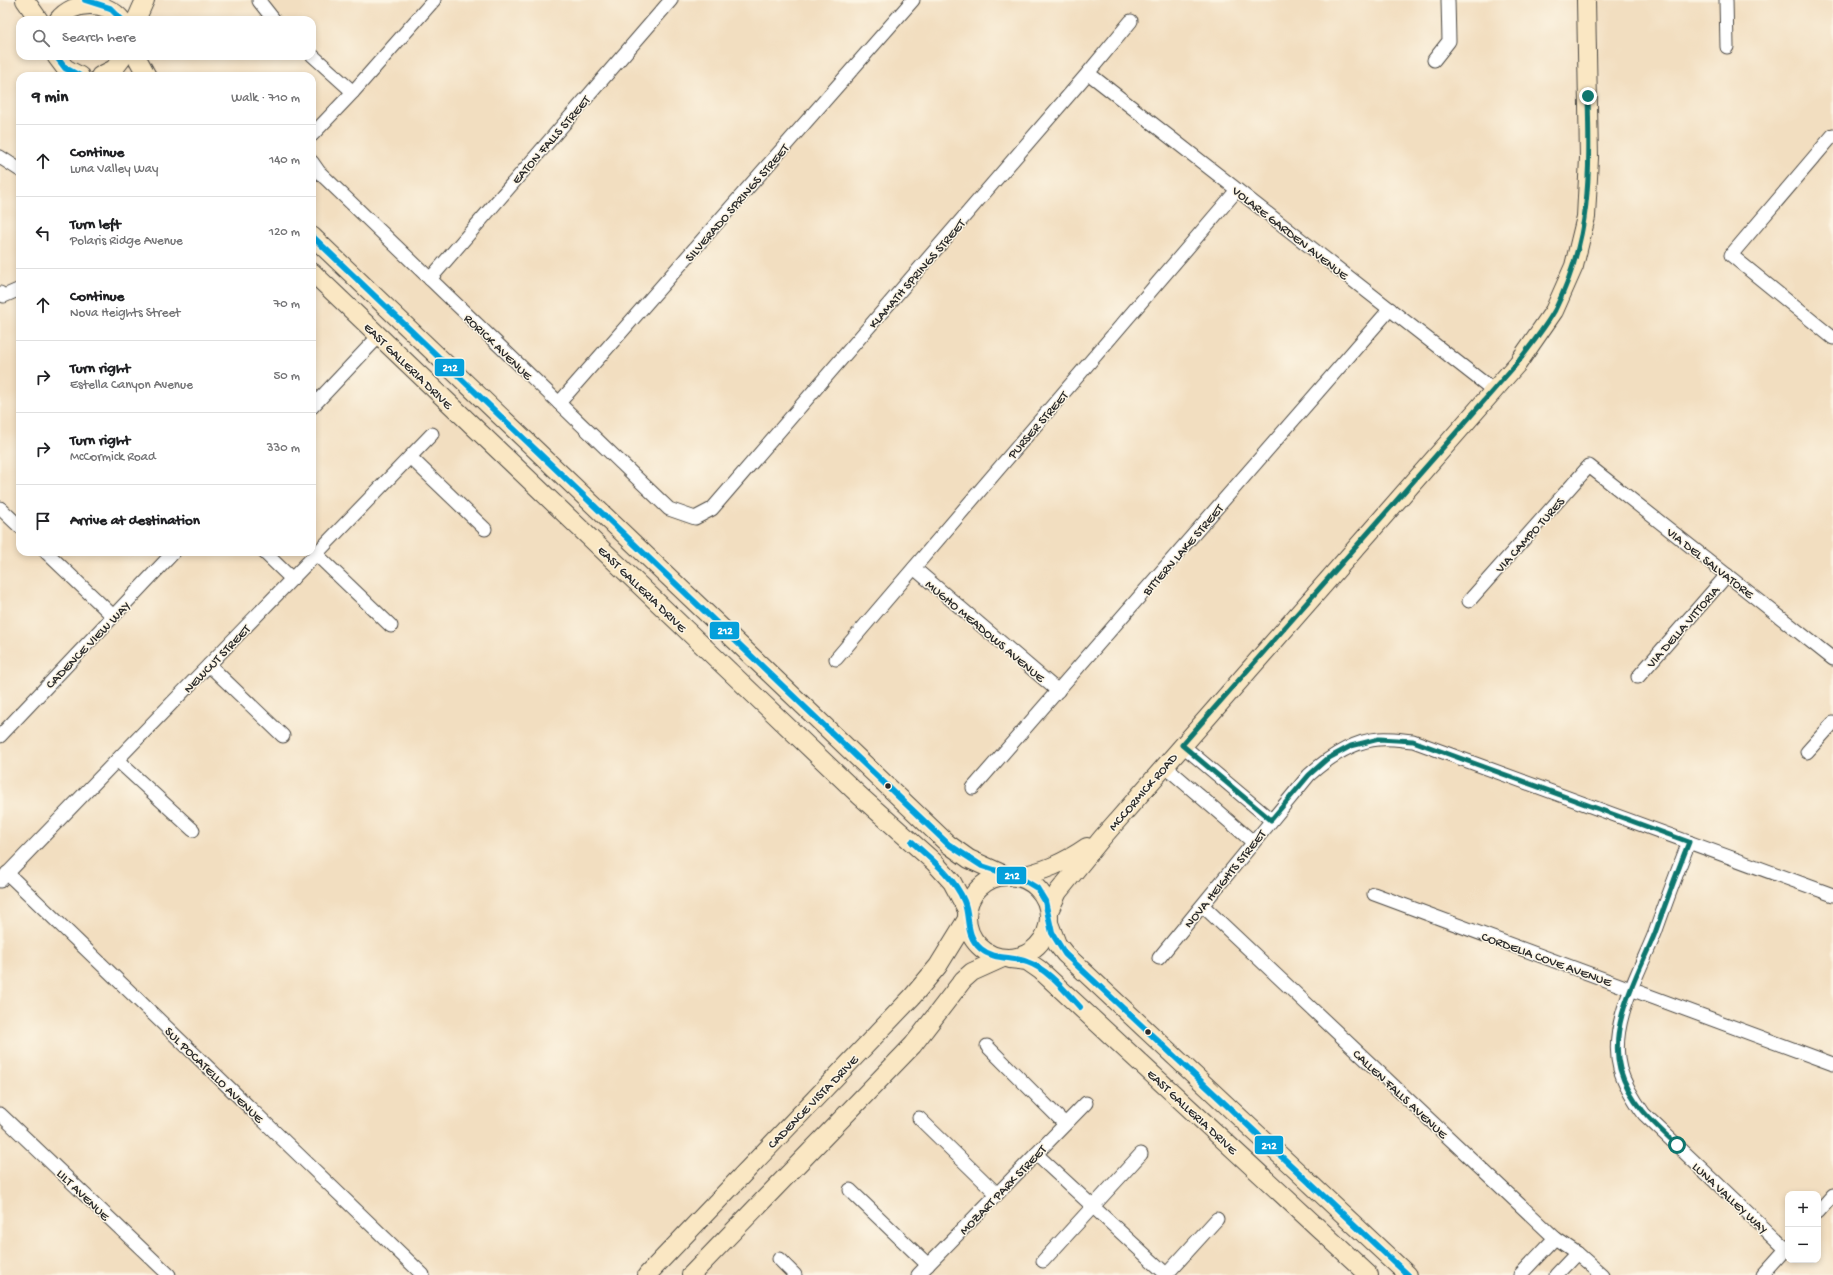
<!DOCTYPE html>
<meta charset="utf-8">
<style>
:root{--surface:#fff;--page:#f2f2f2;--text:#202124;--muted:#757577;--line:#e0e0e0}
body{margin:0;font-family:"Gochi Hand",sans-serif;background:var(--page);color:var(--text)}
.controls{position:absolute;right:12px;bottom:12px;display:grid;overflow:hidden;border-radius:8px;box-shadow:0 2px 6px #0003}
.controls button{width:36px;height:36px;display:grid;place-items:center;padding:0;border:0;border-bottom:1px solid var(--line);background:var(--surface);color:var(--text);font:20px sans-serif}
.stop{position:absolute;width:12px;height:12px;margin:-9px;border:3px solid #0f766e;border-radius:50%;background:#fff}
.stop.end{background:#0f766e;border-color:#fff;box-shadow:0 1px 4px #0008}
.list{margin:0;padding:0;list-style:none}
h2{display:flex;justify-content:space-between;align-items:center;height:52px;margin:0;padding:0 16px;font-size:17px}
h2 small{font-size:13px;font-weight:400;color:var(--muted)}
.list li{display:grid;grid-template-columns:26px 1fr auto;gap:12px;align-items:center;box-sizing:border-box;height:72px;padding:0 16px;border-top:1px solid var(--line)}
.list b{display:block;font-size:15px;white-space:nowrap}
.list p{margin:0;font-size:13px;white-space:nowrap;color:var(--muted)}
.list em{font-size:13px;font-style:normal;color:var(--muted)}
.icon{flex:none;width:22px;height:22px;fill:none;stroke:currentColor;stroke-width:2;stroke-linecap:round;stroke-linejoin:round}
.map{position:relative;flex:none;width:1833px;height:1275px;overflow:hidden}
.search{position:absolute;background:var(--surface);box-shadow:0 2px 6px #0003;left:16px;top:16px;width:300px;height:44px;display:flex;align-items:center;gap:10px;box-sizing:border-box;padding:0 14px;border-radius:12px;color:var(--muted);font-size:15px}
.panel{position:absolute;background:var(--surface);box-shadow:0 2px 6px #0003;left:16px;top:72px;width:300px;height:484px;border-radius:12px}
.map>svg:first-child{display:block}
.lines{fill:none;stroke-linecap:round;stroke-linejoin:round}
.street-casing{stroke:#494641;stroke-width:15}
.secondary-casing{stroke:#494641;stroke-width:20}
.street{stroke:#fff;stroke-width:13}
.secondary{stroke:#fae7c3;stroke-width:18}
.bus-1-casing{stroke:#fcf5e5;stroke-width:9}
.bus-1{stroke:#04a0db;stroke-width:6}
.route{stroke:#0f766e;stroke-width:5}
.bus-dot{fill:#2b2b2b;stroke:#fcf5e5;stroke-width:1.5}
.labels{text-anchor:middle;stroke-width:3;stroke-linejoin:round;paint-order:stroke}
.street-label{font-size:13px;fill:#2b2b2b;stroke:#fcf5e5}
.line-badge{stroke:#fcf5e5;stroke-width:1.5}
.badge-label{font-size:11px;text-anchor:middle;font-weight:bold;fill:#fff}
</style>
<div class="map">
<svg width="1833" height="1275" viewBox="0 0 1833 1275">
<rect width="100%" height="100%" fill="#fcf5e5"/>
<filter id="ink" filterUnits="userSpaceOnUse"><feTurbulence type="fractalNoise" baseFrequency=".025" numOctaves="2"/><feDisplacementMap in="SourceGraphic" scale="8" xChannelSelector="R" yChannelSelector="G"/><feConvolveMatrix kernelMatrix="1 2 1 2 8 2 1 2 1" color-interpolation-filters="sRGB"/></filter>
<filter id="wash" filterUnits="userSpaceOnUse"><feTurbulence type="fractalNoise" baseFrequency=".012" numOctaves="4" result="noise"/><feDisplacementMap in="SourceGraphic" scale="16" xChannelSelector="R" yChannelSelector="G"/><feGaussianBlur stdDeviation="0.9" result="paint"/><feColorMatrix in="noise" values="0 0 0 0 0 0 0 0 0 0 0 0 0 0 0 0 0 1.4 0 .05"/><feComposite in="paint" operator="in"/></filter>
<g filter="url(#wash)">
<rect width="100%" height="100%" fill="#f2dec0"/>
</g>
<g filter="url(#ink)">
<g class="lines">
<defs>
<g id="street">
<path d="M 1726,0 L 1727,47"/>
<path d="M 259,1 L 274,20"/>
<path d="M 312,55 L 353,92"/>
<path d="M 1434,60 L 1449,41 L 1448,0"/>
<path d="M 1088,73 L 1493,390"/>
<path d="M 312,135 L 353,92 L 434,0"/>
<path d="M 1833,135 L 1731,255 L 1833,338"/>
<path d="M 0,157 L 20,170"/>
<path d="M 312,162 L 319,172 L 669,509 L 695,518 L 712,509 L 1088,73 L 1131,21"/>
<path d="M 430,279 L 671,0"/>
<path d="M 0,293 L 4,296 L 20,289"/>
<path d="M 559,403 L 913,0"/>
<path d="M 312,407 L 379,336"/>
<path d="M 410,457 L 485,529"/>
<path d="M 0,508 L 20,527"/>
<path d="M 46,552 L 113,616"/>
<path d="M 264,552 L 292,579"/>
<path d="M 316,554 L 391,626"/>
<path d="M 914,568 L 1058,691"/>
<path d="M 1469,601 L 1589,466 L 1833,659"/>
<path d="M 836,659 L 1237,190"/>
<path d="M 209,665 L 283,736"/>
<path d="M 1638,677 L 1727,575"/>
<path d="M 0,736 L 174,552"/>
<path d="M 1182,745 L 1271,820"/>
<path d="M 1807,752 L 1833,723"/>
<path d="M 117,760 L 193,830"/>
<path d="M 1165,766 L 1253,842"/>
<path d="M 973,788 L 1390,309"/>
<path d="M 1689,842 C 1677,872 1666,902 1655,933 C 1639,973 1608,1025 1620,1069 C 1625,1086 1634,1100 1644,1114 L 1786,1249"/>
<path d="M 7,873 L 423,1275"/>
<path d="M 0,881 L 432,434"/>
<path d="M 1374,894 L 1833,1064"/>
<path d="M 1203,906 L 1555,1238 L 1577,1253 L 1602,1275"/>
<path d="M 1159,958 L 1309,775 C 1328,758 1352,741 1379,739 C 1390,738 1402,740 1413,741 L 1833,895"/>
<path d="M 987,1046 L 1065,1124"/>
<path d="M 0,1114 L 169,1275"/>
<path d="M 919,1118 L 997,1194"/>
<path d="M 1036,1154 L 1167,1275"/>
<path d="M 850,1190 L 928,1265"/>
<path d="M 1818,1212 L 1833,1195"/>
<path d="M 779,1259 L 795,1275"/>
<path d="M 1043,1261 L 1141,1154"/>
<path d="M 918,1275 L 1086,1103"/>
<path d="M 1166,1275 L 1217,1219"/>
<path d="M 1520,1275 L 1555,1238"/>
<path d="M 1556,1275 L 1577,1253"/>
<path d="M 1763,1275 L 1788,1247"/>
</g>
<g id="secondary">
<path d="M 25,0 L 39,20"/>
<path d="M 58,20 C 74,0 106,0 122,20"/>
<path d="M 136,20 L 145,0"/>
<path d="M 56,56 L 65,68 L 80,76"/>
<path d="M 136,56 L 147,76"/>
<path d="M 100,76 L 114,69 L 124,56"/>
<path d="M 312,236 L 948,844 L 969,859 L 1007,876"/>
<path d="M 312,272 L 860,796 L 934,862 L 952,882 L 967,910"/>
<circle cx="1008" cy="917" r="41"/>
<path d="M 1015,877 C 1043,872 1064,863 1087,847"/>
<path d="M 1049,911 L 1058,892 L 1102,838 L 1518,363 L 1554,311 L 1574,266 L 1586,217 L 1589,158 L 1586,0"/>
<path d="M 1049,923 L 1057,944 L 1065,954 L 1408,1275"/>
<path d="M 1010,959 L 1027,961 L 1040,970 L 1369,1275"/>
<path d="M 647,1275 L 912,997 L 938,966 L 967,919"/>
<path d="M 691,1275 L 913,1045 L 963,980 L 972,972 L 1003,958"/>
</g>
</defs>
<use href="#street" class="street-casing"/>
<use href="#secondary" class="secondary-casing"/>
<use href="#street" class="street"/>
<use href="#secondary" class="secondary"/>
<defs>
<g id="bus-1">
<path d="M 85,0 L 110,8 L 122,20"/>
<path d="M 56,56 L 65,68 L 80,76"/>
<path d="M 312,236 L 948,844 L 982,866 L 1022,879 L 1037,888 L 1045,901 L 1052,933 L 1065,954 L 1408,1275"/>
<path d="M 912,842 C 931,859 954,877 964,901 C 971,918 964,934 981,949 C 994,960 1012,956 1027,962 C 1048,969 1065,991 1080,1007"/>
</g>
</defs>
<use href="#bus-1" class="bus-1-casing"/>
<use href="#bus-1" class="bus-1"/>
</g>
</g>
<g class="lines" filter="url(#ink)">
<path class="route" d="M 1588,96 C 1590,175 1591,238 1555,310 C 1545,328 1530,346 1518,362 L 1182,745 L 1271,820 L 1309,775 L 1327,759 L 1351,746 L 1379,739 L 1413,741 L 1689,842 C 1677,872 1666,902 1655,933 C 1639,973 1608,1024 1620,1069 C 1629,1101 1653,1123 1677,1145"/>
</g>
<g class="bus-dot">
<circle cx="888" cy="786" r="3.5"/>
<circle cx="1148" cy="1032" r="3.5"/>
</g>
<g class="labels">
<g class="street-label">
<text transform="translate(550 139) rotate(-49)" y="5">EATON FALLS STREET</text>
<text transform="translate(736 202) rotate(-49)" y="5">SILVERADO SPRINGS STREET</text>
<text transform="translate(1291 232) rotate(38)" y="5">VOLARE GARDEN AVENUE</text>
<text transform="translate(916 273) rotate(-49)" y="5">KLAMATH SPRINGS STREET</text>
<text transform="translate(499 346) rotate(44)" y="5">RORICK AVENUE</text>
<text transform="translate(409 365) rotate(44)" y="5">EAST GALLERIA DRIVE</text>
<text transform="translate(1037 424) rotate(-49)" y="5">PURSER STREET</text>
<text transform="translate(1529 534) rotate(-48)" y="5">VIA CAMPO TURES</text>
<text transform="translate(1182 549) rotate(-49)" y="5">BITTERN LAKE STREET</text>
<text transform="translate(1711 562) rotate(38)" y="5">VIA DEL SALVATORE</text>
<text transform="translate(643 588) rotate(44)" y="5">EAST GALLERIA DRIVE</text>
<text transform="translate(1682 626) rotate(-49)" y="5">VIA DELLA VITTORIA</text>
<text transform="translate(986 630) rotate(40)" y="5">MUGHO MEADOWS AVENUE</text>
<text transform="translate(87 644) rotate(-46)" y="5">CADENCE VIEW WAY</text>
<text transform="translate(216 658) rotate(-46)" y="5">NEWCUT STREET</text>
<text transform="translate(1142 791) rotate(-49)" y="5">MCCORMICK ROAD</text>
<text transform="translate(1224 878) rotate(-51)" y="5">NOVA HEIGHTS STREET</text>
<text transform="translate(1547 958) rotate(20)" y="5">CORDELIA COVE AVENUE</text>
<text transform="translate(215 1074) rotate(44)" y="5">SUL POCATELLO AVENUE</text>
<text transform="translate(1401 1093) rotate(43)" y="5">CALLEN FALLS AVENUE</text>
<text transform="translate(812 1101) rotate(-46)" y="5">CADENCE VISTA DRIVE</text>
<text transform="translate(1193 1111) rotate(43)" y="5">EAST GALLERIA DRIVE</text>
<text transform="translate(1002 1189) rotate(-46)" y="5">MOZART PARK STREET</text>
<text transform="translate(84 1194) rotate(44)" y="5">LILT AVENUE</text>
<text transform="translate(1731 1197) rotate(43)" y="5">LUNA VALLEY WAY</text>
</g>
</g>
<g class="line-badge">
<rect x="434" y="358" width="31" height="19" rx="4" fill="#04a0db"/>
<rect x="709" y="621" width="31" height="19" rx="4" fill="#04a0db"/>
<rect x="996" y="866" width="31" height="19" rx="4" fill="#04a0db"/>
<rect x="1254" y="1135" width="30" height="20" rx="4" fill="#04a0db"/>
</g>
<g class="badge-label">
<text x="450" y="371">212</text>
<text x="725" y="634">212</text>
<text x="1012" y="879">212</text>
<text x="1269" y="1149">212</text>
</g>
</svg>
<div class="controls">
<button>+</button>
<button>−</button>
</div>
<div class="stop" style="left:1677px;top:1145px"></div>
<div class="stop end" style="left:1588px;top:96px"></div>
<div class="search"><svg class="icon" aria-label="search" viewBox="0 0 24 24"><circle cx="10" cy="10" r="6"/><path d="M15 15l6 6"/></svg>Search here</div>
<section class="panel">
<h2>9 min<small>Walk · 710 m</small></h2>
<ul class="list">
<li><svg class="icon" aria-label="ahead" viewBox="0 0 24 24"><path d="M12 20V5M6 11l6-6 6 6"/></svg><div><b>Continue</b><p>Luna Valley Way</p></div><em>140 m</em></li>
<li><svg class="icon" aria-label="left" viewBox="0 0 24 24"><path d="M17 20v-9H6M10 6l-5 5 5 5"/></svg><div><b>Turn left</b><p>Polaris Ridge Avenue</p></div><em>120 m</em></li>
<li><svg class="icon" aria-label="ahead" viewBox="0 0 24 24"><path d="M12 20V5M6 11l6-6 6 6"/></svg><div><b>Continue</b><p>Nova Heights Street</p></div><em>70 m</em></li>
<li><svg class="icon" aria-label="right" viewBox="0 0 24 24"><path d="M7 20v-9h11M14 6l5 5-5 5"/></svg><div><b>Turn right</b><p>Estella Canyon Avenue</p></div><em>50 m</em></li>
<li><svg class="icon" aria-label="right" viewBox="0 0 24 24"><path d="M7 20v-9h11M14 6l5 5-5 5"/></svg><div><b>Turn right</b><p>McCormick Road</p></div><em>330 m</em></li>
<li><svg class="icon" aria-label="arrive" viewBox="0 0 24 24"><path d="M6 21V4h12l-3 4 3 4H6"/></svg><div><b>Arrive at destination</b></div></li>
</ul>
</section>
</div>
